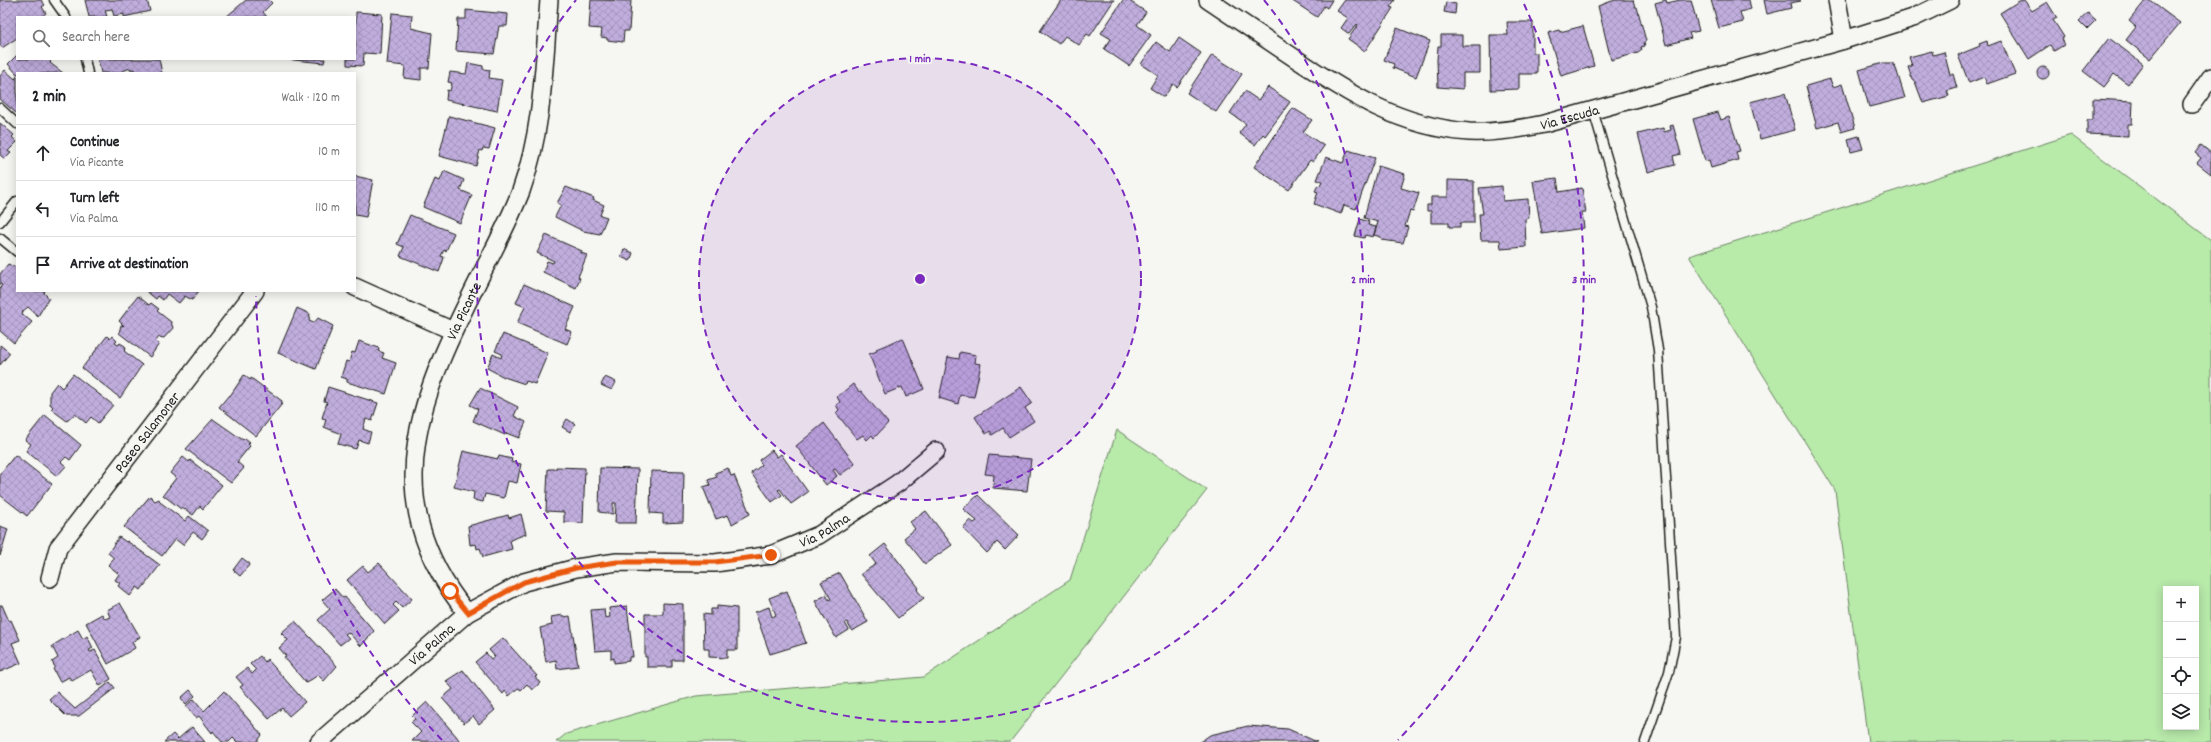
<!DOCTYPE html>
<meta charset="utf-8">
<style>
:root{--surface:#fff;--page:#f6f6f6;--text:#202124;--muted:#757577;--line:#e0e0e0}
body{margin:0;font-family:Dekko,sans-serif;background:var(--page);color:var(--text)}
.controls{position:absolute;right:12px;bottom:12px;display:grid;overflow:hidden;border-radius:0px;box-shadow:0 2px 10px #0003}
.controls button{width:36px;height:36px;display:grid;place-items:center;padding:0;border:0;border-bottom:1px solid var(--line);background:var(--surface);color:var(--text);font:20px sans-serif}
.stop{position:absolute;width:12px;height:12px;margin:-9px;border:3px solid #ea580c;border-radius:50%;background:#fff}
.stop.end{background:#ea580c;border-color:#fff;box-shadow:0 1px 4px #0008}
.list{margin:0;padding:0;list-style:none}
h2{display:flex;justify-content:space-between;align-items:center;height:52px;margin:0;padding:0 16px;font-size:17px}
h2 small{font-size:13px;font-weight:400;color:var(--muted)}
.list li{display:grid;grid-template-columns:26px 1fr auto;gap:12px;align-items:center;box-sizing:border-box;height:56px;padding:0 16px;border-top:1px solid var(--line)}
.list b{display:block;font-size:15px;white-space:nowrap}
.list p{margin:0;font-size:13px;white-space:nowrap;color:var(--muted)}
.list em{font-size:13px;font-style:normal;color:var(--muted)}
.icon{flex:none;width:22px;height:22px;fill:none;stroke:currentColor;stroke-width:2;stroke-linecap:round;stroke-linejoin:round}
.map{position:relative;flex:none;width:2211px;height:742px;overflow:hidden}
.search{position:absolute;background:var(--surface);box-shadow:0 2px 10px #0003;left:16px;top:16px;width:340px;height:44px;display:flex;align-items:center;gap:10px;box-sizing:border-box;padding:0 14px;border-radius:0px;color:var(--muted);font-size:15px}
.panel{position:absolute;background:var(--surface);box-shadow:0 2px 10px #0003;left:16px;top:72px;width:340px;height:220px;border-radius:0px}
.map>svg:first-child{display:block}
.grass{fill:#b8eaaa;stroke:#6a8363;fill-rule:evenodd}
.building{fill:url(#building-cross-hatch);stroke:#1c1c1c}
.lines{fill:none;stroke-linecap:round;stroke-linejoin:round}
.lane-casing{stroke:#1c1c1c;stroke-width:11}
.street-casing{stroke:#1c1c1c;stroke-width:20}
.lane{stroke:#f6f6f2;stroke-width:8}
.street{stroke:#f6f6f2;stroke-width:17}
.route{stroke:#ea580c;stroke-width:5}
.ring{fill:none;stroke:#7b2cbf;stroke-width:2;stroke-dasharray:7 5}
.labels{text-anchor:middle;stroke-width:4;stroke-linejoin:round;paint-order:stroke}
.street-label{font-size:15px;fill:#1c1c1c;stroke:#f6f6f2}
.centre{fill:#7b2cbf;stroke:#f6f6f2;stroke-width:2}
.ring-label{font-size:12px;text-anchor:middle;font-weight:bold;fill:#7b2cbf;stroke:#f6f6f2;stroke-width:4;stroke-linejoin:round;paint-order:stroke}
</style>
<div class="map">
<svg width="2211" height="742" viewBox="0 0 2211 742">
<defs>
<pattern id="building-cross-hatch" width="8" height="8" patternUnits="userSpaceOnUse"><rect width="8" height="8" fill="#c0addd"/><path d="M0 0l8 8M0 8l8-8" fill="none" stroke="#a494bd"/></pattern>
</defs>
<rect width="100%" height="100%" fill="#f6f6f2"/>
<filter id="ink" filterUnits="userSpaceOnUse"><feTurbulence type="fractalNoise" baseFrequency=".025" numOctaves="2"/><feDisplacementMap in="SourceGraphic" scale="8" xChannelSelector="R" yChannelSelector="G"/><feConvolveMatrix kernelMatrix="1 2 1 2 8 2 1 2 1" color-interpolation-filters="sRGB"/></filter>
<g filter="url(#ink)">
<g class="grass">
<path d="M 2071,135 L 2211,240 L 2211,742 L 1868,742 L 1835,490 L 1689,256 ZM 2166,589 L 2196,589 L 2196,727 L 2166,727 Z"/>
<path d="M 1117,430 L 1207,490 L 1010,742 L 556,742 L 566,734 L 696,696 L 924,677 L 1070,580 Z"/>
</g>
<g class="building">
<path d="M 0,0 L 41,0 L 45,5 L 42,7 L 46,13 L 41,17 L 17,17 L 17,38 L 2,48 L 0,45 Z"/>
<path d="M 85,0 L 147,0 L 150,11 L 124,17 L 124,14 L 114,16 L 112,9 L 105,10 L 107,17 L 89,17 Z"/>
<path d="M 246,0 L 269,0 L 272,3 L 263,12 L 267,17 L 226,17 Z"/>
<path d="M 591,0 L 631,1 L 629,31 L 624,31 L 623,42 L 607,40 L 607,38 L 601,37 L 602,29 L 589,28 Z"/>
<path d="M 1061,0 L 1114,0 L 1090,36 L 1087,34 L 1079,45 L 1065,36 L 1059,44 L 1040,31 Z"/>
<path d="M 1123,0 L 1128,0 L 1146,12 L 1137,25 L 1151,35 L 1129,66 L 1104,49 L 1111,39 L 1101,33 Z"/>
<path d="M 1291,0 L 1332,0 L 1327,8 L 1324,6 L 1317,17 Z"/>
<path d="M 1345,0 L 1395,0 L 1390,7 L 1393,8 L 1365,51 L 1348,39 L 1358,25 L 1357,24 L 1349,34 L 1341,28 L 1348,18 L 1337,11 Z"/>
<path d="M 1615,0 L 1633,0 L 1635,7 L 1637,7 L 1646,41 L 1644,42 L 1645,46 L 1641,47 L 1642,50 L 1638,53 L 1611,60 L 1598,6 Z"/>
<path d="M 1666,0 L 1667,3 L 1680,0 L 1691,0 L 1699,31 L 1689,33 L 1691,38 L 1666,45 L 1655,3 Z"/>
<path d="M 1711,0 L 1749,0 L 1751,9 L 1740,12 L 1743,22 L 1719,28 Z"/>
<path d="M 1764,0 L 1800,0 L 1801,1 L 1790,3 L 1791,8 L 1767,14 Z"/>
<path d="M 2024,0 L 2032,11 L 2047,2 L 2057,18 L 2053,20 L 2064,37 L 2061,39 L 2064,45 L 2054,51 L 2050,45 L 2029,59 L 2000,13 L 2019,1 Z"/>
<path d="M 2146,0 L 2149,0 L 2180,23 L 2150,59 L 2126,40 L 2136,27 L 2129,21 Z"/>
<path d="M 1446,2 L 1456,4 L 1455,14 L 1444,12 Z"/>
<path d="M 466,10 L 508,14 L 507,26 L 499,26 L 494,54 L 456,51 L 458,19 L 466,19 Z"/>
<path d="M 356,12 L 382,14 L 380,54 L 364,53 L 363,66 L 347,65 L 347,59 L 355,59 Z"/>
<path d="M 392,13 L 412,15 L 411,28 L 432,33 L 429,68 L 421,68 L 421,80 L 404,78 L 405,66 L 387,64 Z"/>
<path d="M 2088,13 L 2096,20 L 2087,29 L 2079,21 Z"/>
<path d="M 1507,22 L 1533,22 L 1533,53 L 1537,53 L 1537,74 L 1519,74 L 1519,89 L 1491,90 L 1490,35 L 1508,35 Z"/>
<path d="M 1583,26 L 1594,66 L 1561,76 L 1548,33 L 1559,30 L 1560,32 Z"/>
<path d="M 1397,28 L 1430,41 L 1416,77 L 1393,68 L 1394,64 L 1384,60 Z"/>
<path d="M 1441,35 L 1462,35 L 1462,46 L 1480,46 L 1480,73 L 1463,73 L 1463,89 L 1438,87 L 1437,60 L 1438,46 L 1441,46 Z"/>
<path d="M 1179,38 L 1201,53 L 1177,87 L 1173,84 L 1164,97 L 1150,88 L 1158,75 L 1141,64 L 1156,42 L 1170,52 Z"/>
<path d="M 2109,38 L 2143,64 L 2128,84 L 2114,74 L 2104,87 L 2083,71 Z"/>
<path d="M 1987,41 L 1988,46 L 2001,41 L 2015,74 L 1987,84 L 1984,77 L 1969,83 L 1958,55 L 1980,46 L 1979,44 Z"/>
<path d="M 1932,51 L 1933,55 L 1944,52 L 1950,75 L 1953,74 L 1957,88 L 1947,91 L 1949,96 L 1923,103 L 1914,79 L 1912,79 L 1908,67 L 1912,66 L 1909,57 Z"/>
<path d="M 17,55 L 17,59 L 48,59 L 51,62 L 50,63 L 63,73 L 17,74 L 8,64 Z"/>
<path d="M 1212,55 L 1242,74 L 1216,112 L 1187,93 Z"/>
<path d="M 98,59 L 159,59 L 162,73 L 135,73 L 134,69 L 131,70 L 130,68 L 118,73 L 101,73 Z"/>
<path d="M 284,59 L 325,59 L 324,63 Z"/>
<path d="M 468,63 L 483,66 L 483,69 L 490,70 L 489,78 L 502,80 L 497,111 L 446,100 L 447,90 L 450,91 L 452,83 L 448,82 L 450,72 L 466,74 Z"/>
<path d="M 1883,63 L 1893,63 L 1893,66 L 1895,65 L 1905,98 L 1869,107 L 1859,70 Z"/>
<circle cx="2043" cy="73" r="6"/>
<path d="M 5,70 L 15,79 L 17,76 L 17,114 L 0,99 L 0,76 Z"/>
<path d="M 1830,79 L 1833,87 L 1842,84 L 1855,128 L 1841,132 L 1838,122 L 1817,128 L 1806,86 Z"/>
<path d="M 1268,87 L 1290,102 L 1265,136 L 1263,134 L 1255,145 L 1239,133 L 1246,124 L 1230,113 L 1245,91 L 1258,100 Z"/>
<path d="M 1785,93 L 1795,130 L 1760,139 L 1750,102 Z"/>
<path d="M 2093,99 L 2133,101 L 2132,124 L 2128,124 L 2128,136 L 2087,134 L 2087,120 L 2093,120 Z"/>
<path d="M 1293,108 L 1312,120 L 1303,132 L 1324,146 L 1313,162 L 1310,160 L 1289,190 L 1254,167 Z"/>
<path d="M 1718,112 L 1721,120 L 1729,117 L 1740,151 L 1736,152 L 1738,160 L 1711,168 L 1709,160 L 1705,161 L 1693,119 Z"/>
<path d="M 449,116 L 495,128 L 489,149 L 483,148 L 482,151 L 480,150 L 476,166 L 439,156 Z"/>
<path d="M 0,123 L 14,135 L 12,137 L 17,142 L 8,151 L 11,153 L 5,159 L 0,155 Z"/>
<path d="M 1673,125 L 1681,154 L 1673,156 L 1675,165 L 1648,172 L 1638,134 L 1663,128 L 1664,132 L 1671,130 L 1670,126 Z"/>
<path d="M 1859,136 L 1863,149 L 1851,152 L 1848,139 Z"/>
<path d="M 2201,145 L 2211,153 L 2211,174 L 2197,163 L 2201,158 L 2195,153 Z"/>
<path d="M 1348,150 L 1375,158 L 1356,209 L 1344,205 L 1341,214 L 1314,204 L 1318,192 L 1315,191 L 1318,185 L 1320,186 L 1322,181 L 1317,180 L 1326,157 L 1343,163 Z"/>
<path d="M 1378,166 L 1405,174 L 1401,188 L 1419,193 L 1413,212 L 1410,211 L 1405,226 L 1408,227 L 1403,243 L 1382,240 L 1381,237 L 1374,235 L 1378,222 L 1364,218 Z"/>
<path d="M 444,171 L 464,180 L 460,190 L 472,195 L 460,223 L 423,207 L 435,179 L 440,181 Z"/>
<path d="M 355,176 L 373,180 L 366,217 L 355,215 Z"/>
<path d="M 1557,178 L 1559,192 L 1582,188 L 1586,212 L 1582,212 L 1584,228 L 1542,234 L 1533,181 Z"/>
<path d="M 1448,180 L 1474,181 L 1474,223 L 1460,223 L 1460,227 L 1449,227 L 1449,223 L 1431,223 L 1431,211 L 1427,211 L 1427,205 L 1431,205 L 1431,197 L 1448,197 Z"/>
<path d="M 1502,186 L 1503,201 L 1528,199 L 1529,218 L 1525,219 L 1526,247 L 1501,249 L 1500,240 L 1481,240 L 1479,214 L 1483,214 L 1479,188 Z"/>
<path d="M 566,187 L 594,198 L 593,200 L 604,205 L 600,215 L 607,217 L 600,234 L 583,231 L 555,217 L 561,205 L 557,203 Z"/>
<path d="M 410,215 L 454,233 L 446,251 L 444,250 L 441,256 L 444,257 L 443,261 L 439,272 L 400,256 L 404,247 L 397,244 Z"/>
<path d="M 1360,219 L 1369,222 L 1368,225 L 1376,227 L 1373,237 L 1365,235 L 1364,238 L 1355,236 Z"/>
<path d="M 546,235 L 582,251 L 581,253 L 587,255 L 578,277 L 580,278 L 576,288 L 543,272 L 547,261 L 553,263 L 554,261 L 537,253 Z"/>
<path d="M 624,249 L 633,253 L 630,261 L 621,257 Z"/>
<path d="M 8,264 L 17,268 L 17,291 L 45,291 L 44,293 L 49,298 L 38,316 L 28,307 L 23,311 L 22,314 L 32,322 L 14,343 L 0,331 L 0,288 L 2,285 L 0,284 L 0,274 Z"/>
<path d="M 524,284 L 575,307 L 565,329 L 572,332 L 567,344 L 517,323 L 525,307 L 516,303 Z"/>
<path d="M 146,291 L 199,291 L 192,300 L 185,296 L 179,303 L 167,294 L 163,300 L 158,296 L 156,299 Z"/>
<path d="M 138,296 L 149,305 L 151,303 L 159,309 L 157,311 L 171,322 L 173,328 L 164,338 L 159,337 L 156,341 L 159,344 L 150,357 L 119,333 L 121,325 L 124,326 L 119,321 Z"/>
<path d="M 297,308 L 310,314 L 309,321 L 314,323 L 318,318 L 333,326 L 316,369 L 278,353 Z"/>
<path d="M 503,334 L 548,353 L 535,384 L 526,381 L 525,384 L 504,377 L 487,368 L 493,354 L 501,358 L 502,354 L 495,351 Z"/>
<path d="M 107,336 L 110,339 L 112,336 L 117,341 L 115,343 L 118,345 L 120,343 L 125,346 L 126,349 L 124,351 L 142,365 L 120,398 L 82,368 Z"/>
<path d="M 903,338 L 924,389 L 906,397 L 902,387 L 885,394 L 869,354 L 877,351 L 876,349 Z"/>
<path d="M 359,341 L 379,348 L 378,351 L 384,353 L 382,358 L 396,363 L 386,394 L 347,382 L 347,379 L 341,377 L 346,361 L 349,362 L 352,352 L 355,353 Z"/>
<path d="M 0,345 L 10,353 L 0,365 Z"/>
<path d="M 960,352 L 976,355 L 975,363 L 981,364 L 974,397 L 960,395 L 958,404 L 939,398 L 948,357 L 959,359 Z"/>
<path d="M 73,374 L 113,405 L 98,423 L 91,417 L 86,423 L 75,414 L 67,421 L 51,409 L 53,407 L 50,404 L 50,392 L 57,383 L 62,388 Z"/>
<path d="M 244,375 L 250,380 L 251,378 L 282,401 L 282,404 L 256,436 L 219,407 L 229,395 L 230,396 Z"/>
<path d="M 605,377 L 616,382 L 612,390 L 601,385 Z"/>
<path d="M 853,384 L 859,392 L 861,391 L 888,423 L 874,438 L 872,435 L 867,440 L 863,435 L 857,439 L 836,413 L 839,410 L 836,405 L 840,402 L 837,397 Z"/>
<path d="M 328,387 L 378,403 L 372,421 L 366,419 L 363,429 L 371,432 L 368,443 L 359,440 L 356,449 L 338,444 L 341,434 L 324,427 L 326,419 L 322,418 L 327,402 L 324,401 Z"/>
<path d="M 1021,387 L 1032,403 L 1025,408 L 1034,421 L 1009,437 L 1003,428 L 992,435 L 990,431 L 986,434 L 975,417 Z"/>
<path d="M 480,388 L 518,407 L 514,416 L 526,422 L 519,438 L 506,433 L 505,435 L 473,421 L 478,409 L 470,405 Z"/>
<path d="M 45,415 L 81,445 L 70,460 L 66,457 L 61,462 L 66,466 L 57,476 L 26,451 L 31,444 L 25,440 Z"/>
<path d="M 213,419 L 243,440 L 245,438 L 250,442 L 248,444 L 250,446 L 237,462 L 244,468 L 231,483 L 186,449 Z"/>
<path d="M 567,419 L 575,424 L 570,432 L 562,427 Z"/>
<path d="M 824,423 L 855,464 L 840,475 L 835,469 L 833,470 L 837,476 L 826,485 L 796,446 Z"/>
<path d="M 772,450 L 777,457 L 781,454 L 808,492 L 791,504 L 780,489 L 778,490 L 782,495 L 772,502 L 751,473 L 762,465 L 759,460 Z"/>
<path d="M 463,451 L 498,459 L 499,456 L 512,459 L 511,462 L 521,464 L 517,483 L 508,481 L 504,498 L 485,494 L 483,502 L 473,500 L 474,492 L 454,487 Z"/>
<path d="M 15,455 L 52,484 L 27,516 L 0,495 L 0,474 Z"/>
<path d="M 989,455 L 1031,459 L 1027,491 L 993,488 L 994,475 L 985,474 Z"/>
<path d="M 183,457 L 189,462 L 190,460 L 222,485 L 203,509 L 200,506 L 193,515 L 182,507 L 181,509 L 163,495 L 176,478 L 170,473 Z"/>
<path d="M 556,467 L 585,468 L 583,523 L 564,522 L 564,512 L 546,511 L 548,469 L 556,469 Z"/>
<path d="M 600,468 L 638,469 L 636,523 L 615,523 L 616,503 L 613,503 L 613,514 L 599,512 Z"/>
<path d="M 728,468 L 731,476 L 734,475 L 750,514 L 732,524 L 728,515 L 716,519 L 703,487 L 710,485 L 708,480 L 717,477 L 715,473 Z"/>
<path d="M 651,471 L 684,472 L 683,522 L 663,523 L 663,514 L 650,513 Z"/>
<path d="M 978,495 L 1019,535 L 1005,550 L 997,542 L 987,553 L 963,528 L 970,520 L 974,523 L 977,521 L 963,509 Z"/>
<path d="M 150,496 L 155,501 L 159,499 L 160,502 L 185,521 L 189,516 L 208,531 L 202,539 L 193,532 L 183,545 L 175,539 L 162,556 L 124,527 Z"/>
<path d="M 926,511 L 952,545 L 925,564 L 904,538 L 915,529 L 910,522 Z"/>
<path d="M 521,514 L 526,534 L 510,540 L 512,549 L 483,557 L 480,548 L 477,549 L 476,544 L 470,545 L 468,526 L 508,515 L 509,518 Z"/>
<path d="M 0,526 L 8,529 L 0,556 Z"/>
<path d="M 119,537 L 126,542 L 127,541 L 160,565 L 141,590 L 137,587 L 130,596 L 118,586 L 120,583 L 115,580 L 119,574 L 108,565 L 114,558 L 108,553 Z"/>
<path d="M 885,544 L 919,588 L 917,590 L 924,598 L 898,618 L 861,574 L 876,564 L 870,556 Z"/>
<path d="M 242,558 L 250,564 L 240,576 L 233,570 Z"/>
<path d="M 379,563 L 412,599 L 402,608 L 396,602 L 393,605 L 399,611 L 385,624 L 347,580 L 363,566 L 368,572 Z"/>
<path d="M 840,573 L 868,622 L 852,631 L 847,622 L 845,623 L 849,630 L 836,638 L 815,601 L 826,595 L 829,600 L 831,599 L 821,582 Z"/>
<path d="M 335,589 L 343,598 L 345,597 L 374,631 L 361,646 L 348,632 L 345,634 L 349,638 L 340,645 L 318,620 L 330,609 L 322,600 Z"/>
<path d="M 787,591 L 806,643 L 770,654 L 755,612 L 769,607 L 772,617 L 776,615 L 769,598 Z"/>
<path d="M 120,603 L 140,637 L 132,642 L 135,648 L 108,664 L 86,623 L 102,614 L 105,619 L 110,617 L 107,610 Z"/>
<path d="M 663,603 L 683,604 L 683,660 L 672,660 L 672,667 L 647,667 L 647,657 L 645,657 L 645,614 L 663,614 Z"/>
<path d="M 0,605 L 2,605 L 9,621 L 11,620 L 20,640 L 12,643 L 21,663 L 0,672 Z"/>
<path d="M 627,606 L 633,657 L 629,657 L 629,661 L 614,663 L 614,658 L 611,659 L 611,650 L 595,651 L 591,610 L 604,609 L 605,618 L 610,617 L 609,608 Z"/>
<path d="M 717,606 L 737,608 L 737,650 L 727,650 L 727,658 L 709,657 L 709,649 L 704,649 L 703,614 L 711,615 L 711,609 L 717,609 Z"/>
<path d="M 562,615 L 562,617 L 570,616 L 578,666 L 557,669 L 556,660 L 546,662 L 540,628 L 552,625 L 551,617 Z"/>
<path d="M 295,621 L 337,666 L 324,681 L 318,675 L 306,683 L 284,657 L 286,656 L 279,648 L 288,640 L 281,633 Z"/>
<path d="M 78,630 L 83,639 L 87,636 L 93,648 L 89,650 L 90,652 L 95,650 L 111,679 L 100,686 L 91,670 L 72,681 L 69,677 L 60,682 L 53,669 L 55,667 L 52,662 L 58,658 L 52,646 Z"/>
<path d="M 503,638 L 537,676 L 535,677 L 540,683 L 532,690 L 527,684 L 521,690 L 518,688 L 509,696 L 505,691 L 503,694 L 475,662 L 486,653 L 491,659 L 495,657 L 489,650 Z"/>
<path d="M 260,656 L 265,662 L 267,659 L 305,702 L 289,716 L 282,708 L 269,719 L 240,687 L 243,685 L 236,677 L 247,668 L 252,674 L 256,670 L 250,664 Z"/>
<path d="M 463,670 L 495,710 L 479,724 L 473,716 L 464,723 L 442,698 L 453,689 L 446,681 Z"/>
<path d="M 110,682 L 115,688 L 79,716 L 66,716 L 49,699 L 57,692 L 75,709 Z"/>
<path d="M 190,690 L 195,696 L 186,704 L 181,698 Z"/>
<path d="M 224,691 L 262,735 L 257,742 L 237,742 L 233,738 L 229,742 L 222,742 L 213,731 L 212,733 L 199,716 L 196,718 L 186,706 L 194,699 L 204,711 Z"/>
<path d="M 427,702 L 457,737 L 460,742 L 412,741 L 421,732 L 411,722 L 415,719 L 412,716 Z"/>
<path d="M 1248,726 L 1288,729 L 1317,742 L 1200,742 L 1210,735 Z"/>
<path d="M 192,727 L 205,742 L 164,742 L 173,734 L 178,739 Z"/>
</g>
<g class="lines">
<defs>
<g id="lane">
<path d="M 54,0 L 66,17"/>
<path d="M 85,59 L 88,73"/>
<path d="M 0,108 L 17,124"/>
<path d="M 1593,110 L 1651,307 L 1658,350 L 1676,637 L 1669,672 L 1645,742"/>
<path d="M 0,222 L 17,201"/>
<path d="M 0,238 L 17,252"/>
</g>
<g id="street">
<path id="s1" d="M 1208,0 C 1236,19 1265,38 1293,57 C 1349,94 1400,127 1469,132 C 1494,133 1520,129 1544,124 L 1844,40 L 1913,18 L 1950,0"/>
<path d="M 1837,0 L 1844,40"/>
<path d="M 2192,104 L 2211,77"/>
<path d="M 355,287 L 453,331"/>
<path id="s2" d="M 50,578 L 58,548 L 255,291"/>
<path id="s3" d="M 467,613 C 372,495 422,393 482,273 C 496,246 510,219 521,191 C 543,130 544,64 549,0"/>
<path id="s4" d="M 319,742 L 467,613 L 524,582 L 576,568 L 617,562 L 715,563 L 771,555 L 819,535 L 898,483 L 936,451"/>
</g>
</defs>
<use href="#lane" class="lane-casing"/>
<use href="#street" class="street-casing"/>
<use href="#lane" class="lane"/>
<use href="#street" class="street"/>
</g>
</g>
<g class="lines" filter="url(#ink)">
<path class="route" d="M 450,591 L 468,613 L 524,582 L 576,568 L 617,562 L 715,562 L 771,555"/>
</g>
<circle cx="920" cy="279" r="221" fill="#7b2cbf" fill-opacity=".12"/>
<g class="ring">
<circle cx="920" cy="279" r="221"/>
<path d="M1264 0A443 443 0 1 1 576 0"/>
<path d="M442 740A664 664 0 0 1 256 296M1524 4A664 664 0 0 1 1398 740"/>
</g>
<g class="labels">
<g class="street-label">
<text dy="5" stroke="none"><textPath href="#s1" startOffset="398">Via Escuda</textPath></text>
<text dy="5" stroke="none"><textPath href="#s3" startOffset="324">Via Picante</textPath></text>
<text dy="5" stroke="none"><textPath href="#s2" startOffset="177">Paseo Salamoner</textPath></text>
<text dy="5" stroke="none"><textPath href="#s4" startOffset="570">Via Palma</textPath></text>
<text dy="5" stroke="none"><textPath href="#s4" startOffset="149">Via Palma</textPath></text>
</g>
</g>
<circle cx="920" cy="279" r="6" class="centre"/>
<g class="ring-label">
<text x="920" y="62">1 min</text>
<text x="1363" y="283">2 min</text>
<text x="1584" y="283">3 min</text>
</g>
</svg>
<div class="controls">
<button>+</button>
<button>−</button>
<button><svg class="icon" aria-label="locate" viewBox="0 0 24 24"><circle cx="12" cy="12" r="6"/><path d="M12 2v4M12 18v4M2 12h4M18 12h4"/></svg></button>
<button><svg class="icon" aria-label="layers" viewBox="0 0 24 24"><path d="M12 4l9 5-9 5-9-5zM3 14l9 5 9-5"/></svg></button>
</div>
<div class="stop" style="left:450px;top:591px"></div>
<div class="stop end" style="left:771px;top:555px"></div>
<div class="search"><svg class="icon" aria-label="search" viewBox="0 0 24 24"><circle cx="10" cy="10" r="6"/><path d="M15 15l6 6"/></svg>Search here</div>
<section class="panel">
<h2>2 min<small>Walk · 120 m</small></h2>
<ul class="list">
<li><svg class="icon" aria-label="ahead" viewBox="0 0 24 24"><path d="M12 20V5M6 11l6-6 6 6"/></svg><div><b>Continue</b><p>Via Picante</p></div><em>10 m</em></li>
<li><svg class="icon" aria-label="left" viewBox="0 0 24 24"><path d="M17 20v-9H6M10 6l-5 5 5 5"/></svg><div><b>Turn left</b><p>Via Palma</p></div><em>110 m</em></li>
<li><svg class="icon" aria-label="arrive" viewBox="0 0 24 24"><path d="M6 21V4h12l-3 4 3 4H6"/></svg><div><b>Arrive at destination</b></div></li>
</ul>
</section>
</div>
